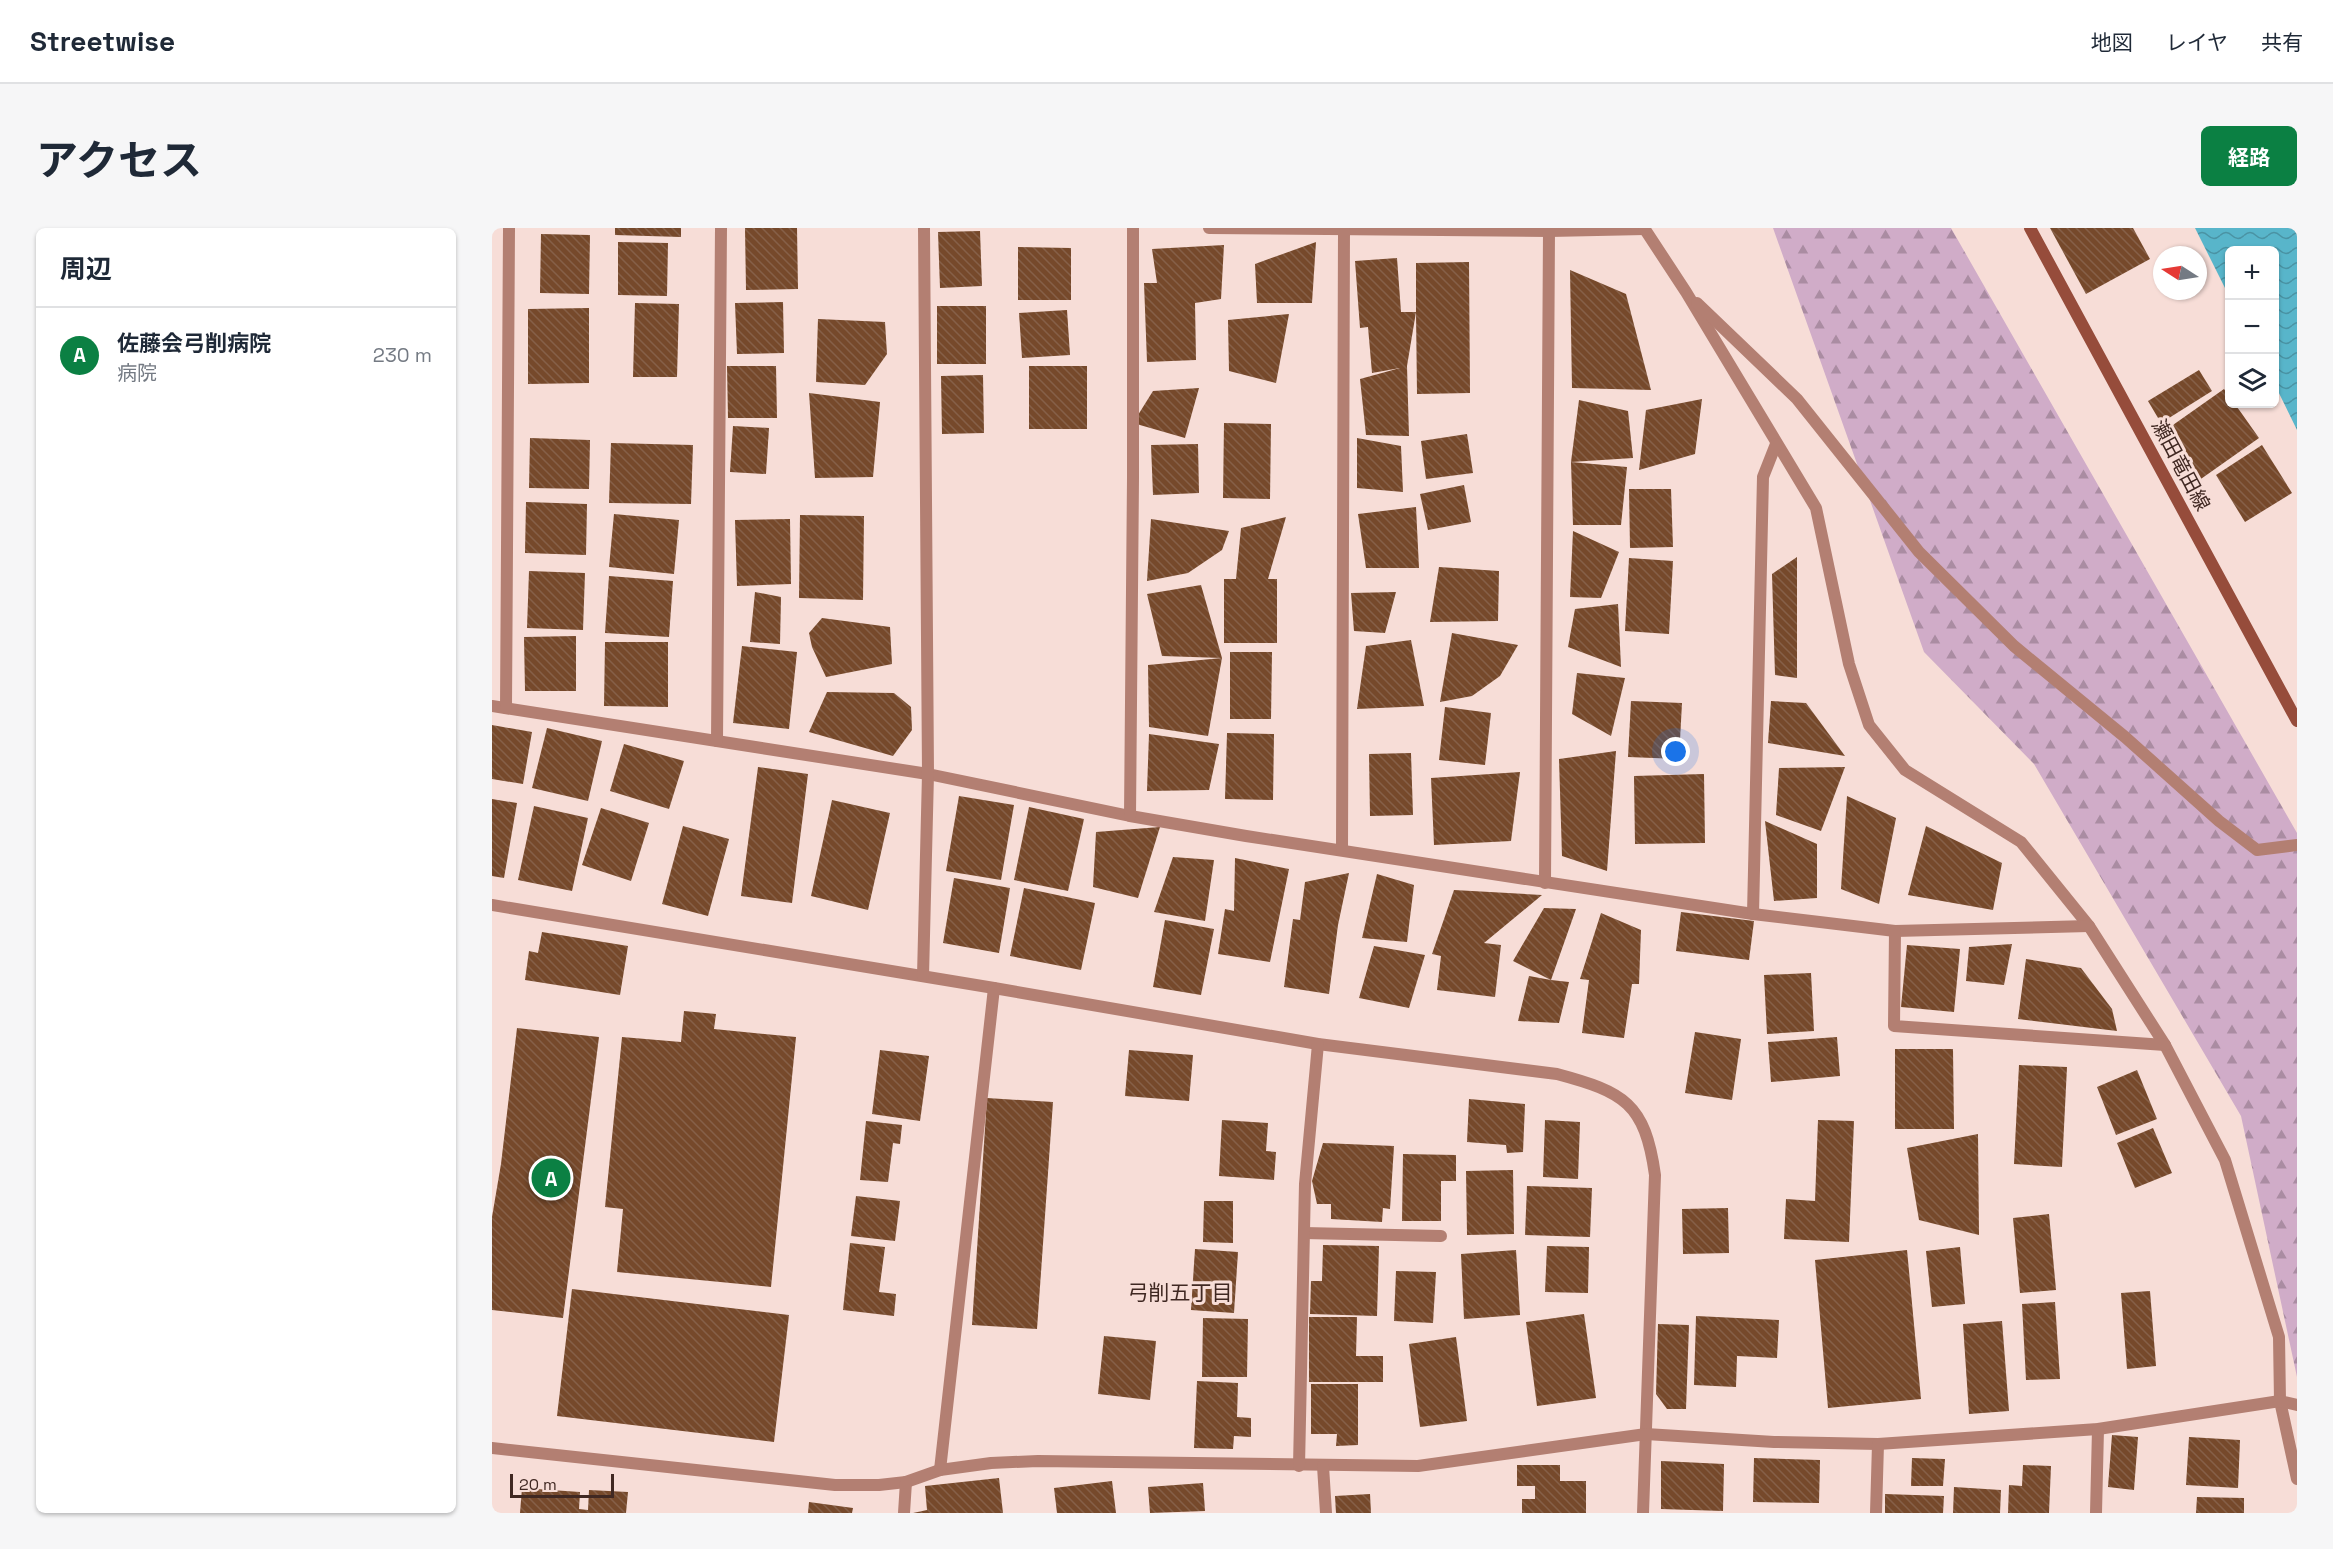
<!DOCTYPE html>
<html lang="ja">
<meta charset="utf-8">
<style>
:root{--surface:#fff;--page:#f6f6f7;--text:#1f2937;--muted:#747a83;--line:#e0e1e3;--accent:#0b8043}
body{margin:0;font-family:"Space Grotesk","Noto Sans JP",sans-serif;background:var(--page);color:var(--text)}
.controls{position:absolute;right:18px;top:18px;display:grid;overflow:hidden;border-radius:9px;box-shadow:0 2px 4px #0004}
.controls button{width:54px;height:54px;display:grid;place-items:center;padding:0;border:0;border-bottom:2px solid var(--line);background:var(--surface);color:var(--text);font:30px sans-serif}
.compass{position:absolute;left:1661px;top:18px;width:54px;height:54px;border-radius:50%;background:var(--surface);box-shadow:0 2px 4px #0004;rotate:282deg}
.scale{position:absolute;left:18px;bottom:15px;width:104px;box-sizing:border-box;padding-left:6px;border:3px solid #402822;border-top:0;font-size:16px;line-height:21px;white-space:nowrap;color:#402822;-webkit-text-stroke:4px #f7ddd7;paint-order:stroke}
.you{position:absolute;left:1184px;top:524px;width:21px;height:21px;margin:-15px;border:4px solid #fff;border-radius:50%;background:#1a73e8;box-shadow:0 0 0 9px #1a73e833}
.badge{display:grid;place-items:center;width:39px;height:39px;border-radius:50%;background:var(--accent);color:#fff;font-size:20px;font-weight:700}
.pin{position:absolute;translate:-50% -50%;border:3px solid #fff;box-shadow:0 2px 6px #0006}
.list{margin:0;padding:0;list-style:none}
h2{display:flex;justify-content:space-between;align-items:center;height:78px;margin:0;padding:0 24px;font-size:26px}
h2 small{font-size:20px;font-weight:400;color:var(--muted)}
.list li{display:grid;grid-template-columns:39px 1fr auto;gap:18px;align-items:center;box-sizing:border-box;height:96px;padding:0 24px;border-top:2px solid var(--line)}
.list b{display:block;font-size:22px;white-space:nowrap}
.list p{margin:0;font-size:20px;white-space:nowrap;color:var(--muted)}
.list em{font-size:20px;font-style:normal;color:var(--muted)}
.icon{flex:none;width:33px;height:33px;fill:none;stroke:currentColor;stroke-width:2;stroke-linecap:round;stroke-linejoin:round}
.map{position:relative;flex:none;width:1805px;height:1285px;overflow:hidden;border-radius:9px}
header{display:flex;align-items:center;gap:36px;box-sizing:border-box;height:84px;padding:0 30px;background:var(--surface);border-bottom:2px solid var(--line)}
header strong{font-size:28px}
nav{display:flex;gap:33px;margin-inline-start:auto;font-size:21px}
.intro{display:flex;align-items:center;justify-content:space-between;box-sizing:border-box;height:144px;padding:0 36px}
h1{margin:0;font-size:42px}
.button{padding:15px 27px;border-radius:9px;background:var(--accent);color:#fff;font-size:21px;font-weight:700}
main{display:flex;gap:36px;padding:0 36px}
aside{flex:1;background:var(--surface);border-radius:9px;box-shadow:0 2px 4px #0004}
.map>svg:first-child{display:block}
.forest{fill:url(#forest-firs)}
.water{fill:url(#water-waves)}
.building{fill:url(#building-back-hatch)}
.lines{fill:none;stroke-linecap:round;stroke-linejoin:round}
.street{stroke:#b37f72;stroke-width:12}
.secondary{stroke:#964c3b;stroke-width:12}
.labels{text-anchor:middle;stroke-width:6;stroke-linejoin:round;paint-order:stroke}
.street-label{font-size:20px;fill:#402822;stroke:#f7ddd7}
.neighbourhood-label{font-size:21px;fill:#402822;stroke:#f7ddd7}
</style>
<header>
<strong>Streetwise</strong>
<nav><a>地図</a><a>レイヤ</a><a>共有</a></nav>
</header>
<div class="intro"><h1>アクセス</h1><a class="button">経路</a></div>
<main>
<aside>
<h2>周辺<small></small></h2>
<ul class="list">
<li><span class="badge">A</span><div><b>佐藤会弓削病院</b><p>病院</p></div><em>230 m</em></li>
</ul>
</aside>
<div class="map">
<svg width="1805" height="1285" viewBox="0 0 1805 1285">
<defs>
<pattern id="forest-firs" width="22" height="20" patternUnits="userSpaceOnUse" patternTransform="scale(1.5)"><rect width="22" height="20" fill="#d0acc8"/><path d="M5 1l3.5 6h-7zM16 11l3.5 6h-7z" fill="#aa8ca2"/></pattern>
<pattern id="water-waves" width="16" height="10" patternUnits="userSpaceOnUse" patternTransform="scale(1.5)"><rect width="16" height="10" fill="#58b5ca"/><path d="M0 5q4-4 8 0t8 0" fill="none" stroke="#4a93a4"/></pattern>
<pattern id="building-back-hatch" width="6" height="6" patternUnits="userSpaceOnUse" patternTransform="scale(1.5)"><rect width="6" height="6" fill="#76492b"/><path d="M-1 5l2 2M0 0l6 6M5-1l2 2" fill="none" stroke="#866048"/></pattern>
</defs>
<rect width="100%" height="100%" fill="#f7ddd7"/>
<path class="forest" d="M 1281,0 L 1459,0 L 1805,605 L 1805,1149 L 1749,888 L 1542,536 L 1432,424 Z"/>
<path class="water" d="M 1703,0 L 1805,0 L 1805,202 L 1783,157 L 1782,22 L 1738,22 L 1737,68 Z"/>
<g class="building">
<path d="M 123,0 L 189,0 L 189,9 L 123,7 Z"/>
<path d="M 253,0 L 305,0 L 306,61 L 254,62 Z"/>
<path d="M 1558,0 L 1641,0 L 1658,31 L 1594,66 Z"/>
<path d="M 488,3 L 490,58 L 448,60 L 446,4 Z"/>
<path d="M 49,6 L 98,7 L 97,66 L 48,65 Z"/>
<path d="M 126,14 L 176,15 L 175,68 L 126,67 Z"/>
<path d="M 824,14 L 820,75 L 765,75 L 763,36 Z"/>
<path d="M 732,17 L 729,71 L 703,75 L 704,132 L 655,134 L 652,55 L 665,55 L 660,21 Z"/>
<path d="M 526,19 L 579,20 L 579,72 L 526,72 Z"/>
<path d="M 905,30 L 909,84 L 924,84 L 924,35 L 977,34 L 978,165 L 925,166 L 924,84 L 915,138 L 917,208 L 874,207 L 868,151 L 908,140 L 880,145 L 876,99 L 868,100 L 863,33 Z"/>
<path d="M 1078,42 L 1134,66 L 1159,162 L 1080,160 Z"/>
<path d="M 291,74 L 292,125 L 245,126 L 243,75 Z"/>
<path d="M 143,75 L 187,76 L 185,149 L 141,149 Z"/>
<rect x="445" y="78" width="49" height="58"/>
<path d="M 97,80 L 97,155 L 36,156 L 36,81 Z"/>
<path d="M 575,82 L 578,127 L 530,130 L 527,85 Z"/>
<path d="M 797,86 L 784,155 L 737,143 L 736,92 Z"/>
<path d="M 326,91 L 393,94 L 395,126 L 373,157 L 324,154 Z"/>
<path d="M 235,138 L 284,138 L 285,190 L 236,190 Z"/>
<rect x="537" y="138" width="58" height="63"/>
<path d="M 1707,142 L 1720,163 L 1669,195 L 1656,173 Z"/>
<path d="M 491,147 L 492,205 L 450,206 L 449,148 Z"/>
<path d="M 707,160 L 693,210 L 641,195 L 661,163 Z"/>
<path d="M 1732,161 L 1737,168 L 1737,176 L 1743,176 L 1767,210 L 1706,253 L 1671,204 Z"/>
<path d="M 317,165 L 388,174 L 381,249 L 323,250 Z"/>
<path d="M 1210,171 L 1203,226 L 1147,242 L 1154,182 Z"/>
<path d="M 1087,172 L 1136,183 L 1141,230 L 1079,234 L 1135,239 L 1129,297 L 1081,297 L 1079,234 Z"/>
<path d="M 732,195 L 779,196 L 778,271 L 731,270 Z"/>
<path d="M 241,198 L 277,200 L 274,246 L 238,244 Z"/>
<path d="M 975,206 L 981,245 L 934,251 L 929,213 Z"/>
<path d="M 38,210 L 98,212 L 97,261 L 37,260 Z"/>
<path d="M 865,210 L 909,218 L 911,264 L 865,260 Z"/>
<path d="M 119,215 L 201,217 L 199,276 L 117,275 Z"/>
<path d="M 706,216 L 707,265 L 661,267 L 659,217 Z"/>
<path d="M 1770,217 L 1800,265 L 1753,294 L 1724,247 Z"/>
<path d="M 972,257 L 979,294 L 936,302 L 928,266 Z"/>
<path d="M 1137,261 L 1179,261 L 1181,319 L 1138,320 Z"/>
<path d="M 34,274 L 95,276 L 94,327 L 33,325 Z"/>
<path d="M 924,279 L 927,340 L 874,340 L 866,286 Z"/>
<path d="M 122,286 L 187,292 L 182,346 L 117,339 Z"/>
<path d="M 308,287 L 372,288 L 371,372 L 307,370 Z"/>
<path d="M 794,289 L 776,351 L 785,351 L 785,415 L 732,415 L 732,351 L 744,351 L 749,300 Z"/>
<path d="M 298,291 L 299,356 L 245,358 L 243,292 Z"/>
<path d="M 659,291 L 737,303 L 730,322 L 696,345 L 655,353 Z"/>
<path d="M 1081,303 L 1127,324 L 1109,370 L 1078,369 Z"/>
<path d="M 1305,329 L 1305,450 L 1283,447 L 1280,346 Z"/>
<path d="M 1137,330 L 1181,333 L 1177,406 L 1133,403 Z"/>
<path d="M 947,339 L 1007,343 L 1006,393 L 938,394 Z"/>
<path d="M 37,343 L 93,345 L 91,402 L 35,400 Z"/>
<path d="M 117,348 L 181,353 L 177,409 L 113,405 Z"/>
<path d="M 709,357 L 730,430 L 670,428 L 655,366 Z"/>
<path d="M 263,364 L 289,369 L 288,416 L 258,414 Z"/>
<path d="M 904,364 L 893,405 L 862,403 L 859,365 Z"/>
<path d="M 1126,376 L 1129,439 L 1076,419 L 1083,381 Z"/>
<path d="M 330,390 L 398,399 L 400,436 L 334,449 L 320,419 L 317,405 Z"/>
<path d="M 960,405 L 1026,417 L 1008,448 L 980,468 L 948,474 Z"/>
<path d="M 84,408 L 84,463 L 33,463 L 32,409 Z"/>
<path d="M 919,412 L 932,478 L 865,481 L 874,418 Z"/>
<path d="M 113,414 L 176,414 L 176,479 L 112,478 Z"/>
<path d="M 250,418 L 305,424 L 297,501 L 241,495 Z"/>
<path d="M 738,424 L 780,424 L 779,491 L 738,491 Z"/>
<path d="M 730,430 L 716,508 L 657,499 L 656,437 Z"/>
<path d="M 1085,445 L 1133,450 L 1119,508 L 1080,486 Z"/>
<path d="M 335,464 L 402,465 L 419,479 L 420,502 L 401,528 L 317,504 Z"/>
<path d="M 1139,473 L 1190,475 L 1187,531 L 1136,529 Z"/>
<path d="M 1279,473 L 1314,475 L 1353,528 L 1276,515 Z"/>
<path d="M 953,479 L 999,485 L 993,537 L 947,532 Z"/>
<path d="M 0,497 L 40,504 L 31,556 L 0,551 Z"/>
<path d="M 55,500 L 110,513 L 96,573 L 40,560 Z"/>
<path d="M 735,505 L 782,506 L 781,572 L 733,571 Z"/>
<path d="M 657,506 L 727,516 L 717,562 L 655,563 Z"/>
<path d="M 132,516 L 192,533 L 177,581 L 118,563 Z"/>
<path d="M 1124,523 L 1115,643 L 1070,628 L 1067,531 Z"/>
<path d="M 919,525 L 921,587 L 878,588 L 877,526 Z"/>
<path d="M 266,539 L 316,546 L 300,675 L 249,668 Z"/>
<path d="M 1353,539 L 1329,603 L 1284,587 L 1287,540 Z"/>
<path d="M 1028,544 L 1019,613 L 942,617 L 939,550 Z"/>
<path d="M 1212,546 L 1213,615 L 1143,616 L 1142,548 Z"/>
<path d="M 467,568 L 522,577 L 509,652 L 454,643 Z"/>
<path d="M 1355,568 L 1404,590 L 1387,676 L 1349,661 Z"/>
<path d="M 0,571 L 25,575 L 12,650 L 0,648 Z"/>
<path d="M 340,572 L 398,585 L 376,682 L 319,668 Z"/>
<path d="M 42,578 L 96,590 L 80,663 L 26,652 Z"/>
<path d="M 537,579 L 592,591 L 576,663 L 522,652 Z"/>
<path d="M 109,580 L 157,595 L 139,653 L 90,637 Z"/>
<path d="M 1273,593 L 1325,616 L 1325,670 L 1282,673 Z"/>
<path d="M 191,598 L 237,611 L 216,688 L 170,676 Z"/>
<path d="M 1434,598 L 1510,635 L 1501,682 L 1416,667 Z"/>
<path d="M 668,599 L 646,670 L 601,659 L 604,604 Z"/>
<path d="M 681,629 L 722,632 L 713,693 L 662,684 Z"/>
<path d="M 743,630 L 797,641 L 778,734 L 726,726 L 733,681 L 742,683 Z"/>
<path d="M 857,645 L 846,697 L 837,766 L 792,759 L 801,691 L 808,692 L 813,654 Z"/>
<path d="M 885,646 L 922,657 L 915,714 L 870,710 Z"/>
<path d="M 462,650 L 518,660 L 507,725 L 451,715 Z"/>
<path d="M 532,660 L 603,675 L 589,742 L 518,728 Z"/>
<path d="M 962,662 L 1050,667 L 992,715 L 1009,717 L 1003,769 L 945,762 L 949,728 L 940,726 Z"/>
<path d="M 1052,680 L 1084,681 L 1059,752 L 1077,754 L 1067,795 L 1026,793 L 1037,748 L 1059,752 L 1021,733 Z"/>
<path d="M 1189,684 L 1262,693 L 1257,732 L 1184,723 Z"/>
<path d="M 1109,685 L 1149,702 L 1147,756 L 1140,756 L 1132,810 L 1090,805 L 1097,752 L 1088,751 Z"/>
<path d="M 673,692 L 722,701 L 709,767 L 661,759 Z"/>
<path d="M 50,704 L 136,718 L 128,767 L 33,752 L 37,723 L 46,725 Z"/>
<path d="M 1520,716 L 1512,757 L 1474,753 L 1477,719 Z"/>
<path d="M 1415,717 L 1468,721 L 1462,784 L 1409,779 Z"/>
<path d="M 882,718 L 933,727 L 917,780 L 867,770 Z"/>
<path d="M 1534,731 L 1589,740 L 1620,781 L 1625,803 L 1526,791 Z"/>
<path d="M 1319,745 L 1322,803 L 1275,806 L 1272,747 Z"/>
<path d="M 192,783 L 224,786 L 222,801 L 304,809 L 279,1059 L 125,1044 L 131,981 L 113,979 L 130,809 L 189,814 Z"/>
<path d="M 25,800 L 107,809 L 71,1090 L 0,1082 L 0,989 L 9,936 Z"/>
<path d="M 1203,804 L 1249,811 L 1240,872 L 1193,865 Z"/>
<path d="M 1345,809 L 1348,848 L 1279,854 L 1276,814 Z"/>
<path d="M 1403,821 L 1461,821 L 1462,901 L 1403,901 Z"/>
<path d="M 388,822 L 437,828 L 428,893 L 380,886 Z"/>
<path d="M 637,822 L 701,827 L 697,873 L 633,868 Z"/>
<path d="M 1527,837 L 1575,839 L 1570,939 L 1522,936 Z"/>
<path d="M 1645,842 L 1665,891 L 1624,907 L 1605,859 Z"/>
<path d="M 495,870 L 561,874 L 545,1101 L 480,1097 Z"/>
<path d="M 977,871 L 1033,876 L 1031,924 L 1015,925 L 1014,917 L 975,914 Z"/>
<path d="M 730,892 L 776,895 L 774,923 L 784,924 L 782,952 L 727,948 Z"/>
<path d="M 1053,892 L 1088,894 L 1086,951 L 1051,949 Z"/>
<path d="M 1326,892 L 1362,893 L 1357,1014 L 1292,1011 L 1294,971 L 1323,973 Z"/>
<path d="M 374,893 L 410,897 L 408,916 L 401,915 L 396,954 L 368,952 Z"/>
<path d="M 1661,900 L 1680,945 L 1643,960 L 1625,915 Z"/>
<path d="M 1486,906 L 1487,1007 L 1427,992 L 1415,920 Z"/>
<path d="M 831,915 L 902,918 L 898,981 L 891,980 L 890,994 L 839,991 L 839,976 L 825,976 L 820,953 Z"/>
<path d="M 911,926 L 964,927 L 964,953 L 949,953 L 949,993 L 910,993 Z"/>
<path d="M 1021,942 L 1022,1006 L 975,1007 L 974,943 Z"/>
<path d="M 1035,958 L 1100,960 L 1098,1009 L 1033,1007 Z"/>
<path d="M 364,968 L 408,973 L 403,1013 L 359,1008 Z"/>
<path d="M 712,973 L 741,973 L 741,1015 L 711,1014 Z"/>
<path d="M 1236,980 L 1237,1025 L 1191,1026 L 1190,981 Z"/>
<path d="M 1557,986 L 1564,1062 L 1528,1065 L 1521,990 Z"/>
<path d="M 358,1015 L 393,1019 L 387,1064 L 404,1066 L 402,1088 L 351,1082 Z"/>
<path d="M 831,1017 L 887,1018 L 885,1088 L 818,1086 L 819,1053 L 830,1053 Z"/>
<path d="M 1055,1018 L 1097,1019 L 1096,1065 L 1053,1064 Z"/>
<path d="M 1468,1019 L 1473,1076 L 1440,1079 L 1434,1023 Z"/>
<path d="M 703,1021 L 746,1024 L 742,1085 L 699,1082 Z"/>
<path d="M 1024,1022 L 1028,1087 L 972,1091 L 969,1026 Z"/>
<path d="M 1415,1022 L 1429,1171 L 1336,1180 L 1323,1032 Z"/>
<path d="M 904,1043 L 944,1044 L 941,1095 L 902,1093 Z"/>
<path d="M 80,1061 L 297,1087 L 282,1214 L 65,1188 Z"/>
<path d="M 1658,1063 L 1664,1138 L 1635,1141 L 1629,1065 Z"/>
<path d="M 1563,1074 L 1568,1151 L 1534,1152 L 1530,1076 Z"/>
<path d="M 1092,1086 L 1104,1170 L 1045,1178 L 1034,1094 Z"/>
<path d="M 1204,1088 L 1287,1092 L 1285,1130 L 1245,1128 L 1244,1159 L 1202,1157 Z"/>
<path d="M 817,1089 L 865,1089 L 864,1128 L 891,1128 L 891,1154 L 817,1154 Z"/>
<path d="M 711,1090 L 756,1091 L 755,1149 L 710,1149 Z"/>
<path d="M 1510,1093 L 1517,1183 L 1477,1186 L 1471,1096 Z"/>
<path d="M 1166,1096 L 1197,1097 L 1194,1181 L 1175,1181 L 1164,1166 Z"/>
<path d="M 612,1108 L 664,1113 L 658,1172 L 606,1166 Z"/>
<path d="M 964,1109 L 975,1193 L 928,1199 L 917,1116 Z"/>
<path d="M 705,1153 L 746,1155 L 745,1189 L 759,1190 L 759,1209 L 742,1208 L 741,1221 L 702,1220 Z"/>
<path d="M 819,1156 L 866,1156 L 866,1217 L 844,1218 L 845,1206 L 819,1206 Z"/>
<path d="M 1620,1207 L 1646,1209 L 1642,1262 L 1616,1259 Z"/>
<path d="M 1697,1209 L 1748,1212 L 1746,1260 L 1694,1257 Z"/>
<path d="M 1262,1230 L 1328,1232 L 1327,1275 L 1261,1274 Z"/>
<path d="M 1420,1230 L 1453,1231 L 1451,1258 L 1419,1258 Z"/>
<path d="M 1169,1233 L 1232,1236 L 1231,1283 L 1169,1281 Z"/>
<path d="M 1025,1237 L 1068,1237 L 1068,1253 L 1094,1253 L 1094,1285 L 1030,1285 L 1030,1271 L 1043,1271 L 1043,1258 L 1025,1258 Z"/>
<path d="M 1531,1237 L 1559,1238 L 1557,1285 L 1516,1285 L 1517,1257 L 1530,1258 Z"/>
<path d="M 507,1250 L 511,1285 L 421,1285 L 435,1282 L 433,1258 Z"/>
<path d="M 620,1253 L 624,1285 L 565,1285 L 562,1260 Z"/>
<path d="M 711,1255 L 713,1283 L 658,1285 L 656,1259 Z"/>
<path d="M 1462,1259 L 1509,1262 L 1508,1285 L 1461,1285 Z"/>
<path d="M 30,1260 L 88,1264 L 87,1281 L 96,1282 L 97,1262 L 136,1264 L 134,1285 L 28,1285 Z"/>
<path d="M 878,1266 L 879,1285 L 844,1285 L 843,1268 Z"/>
<path d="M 1393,1266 L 1452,1268 L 1451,1285 L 1393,1285 Z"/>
<path d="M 1705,1269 L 1752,1270 L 1752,1285 L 1704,1285 Z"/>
<path d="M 317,1274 L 361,1280 L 360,1285 L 316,1285 Z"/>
</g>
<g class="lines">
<g class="street">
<path d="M 717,0 L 1057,3 L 1153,1"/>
<path d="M 1152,0 L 1194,64 L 1324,280 L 1357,436 L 1377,497 L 1413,542 L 1529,614 L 1597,698 L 1673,817 L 1733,932 L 1787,1109 L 1788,1173 L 1805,1251"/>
<path d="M 1205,75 L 1305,171 L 1427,324 L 1522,418 L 1633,509 L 1727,593 L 1765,622 L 1805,617"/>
<path d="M 0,478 L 436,546 L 638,588 L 754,608 L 1261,686 L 1403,703 L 1597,698"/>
<path d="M 14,480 L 17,0"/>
<path d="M 225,513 L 229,0"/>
<path d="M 638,588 L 641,250 L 641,0"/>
<path d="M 850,621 L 852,1"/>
<path d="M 1053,655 L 1057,3"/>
<path d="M 0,677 L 502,760 L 826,816 L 1065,846 C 1132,864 1153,875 1163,947 L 1151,1285"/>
<path d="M 1261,686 L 1271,249 L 1284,216"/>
<path d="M 1403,703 L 1402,798 L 1673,817"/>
<path d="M 431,748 L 436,546 L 432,0"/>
<path d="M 812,1005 L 949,1008"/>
<path d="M 0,1220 L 343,1257 L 387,1257 L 414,1254 L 448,1242 L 499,1235 L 546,1233 L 926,1238 L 1154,1206 L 1282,1214 L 1386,1216 L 1606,1201 L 1788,1173 L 1805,1177"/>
<path d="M 807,1238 L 813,956 L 826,816"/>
<path d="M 831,1238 L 834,1285"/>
<path d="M 448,1242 L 502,760"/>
<path d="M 412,1285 L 414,1254"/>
<path d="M 1384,1285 L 1386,1216"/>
<path d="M 1604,1285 L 1606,1201"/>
</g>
<path class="secondary" d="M 1538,0 L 1805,493"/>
</g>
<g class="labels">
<g class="street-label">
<text transform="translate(1689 237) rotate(62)" y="7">瀬田竜田線</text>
</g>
<g class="neighbourhood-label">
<text x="688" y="1072">弓削五丁目</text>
</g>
</g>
</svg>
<div class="controls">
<button>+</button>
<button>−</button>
<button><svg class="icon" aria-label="layers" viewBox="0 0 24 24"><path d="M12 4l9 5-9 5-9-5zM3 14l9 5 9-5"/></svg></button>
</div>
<svg class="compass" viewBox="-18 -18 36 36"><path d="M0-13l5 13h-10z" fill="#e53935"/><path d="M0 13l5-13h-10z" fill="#747a83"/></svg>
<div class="scale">20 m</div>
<div class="you"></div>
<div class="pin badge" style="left:59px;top:950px">A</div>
</div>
</main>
